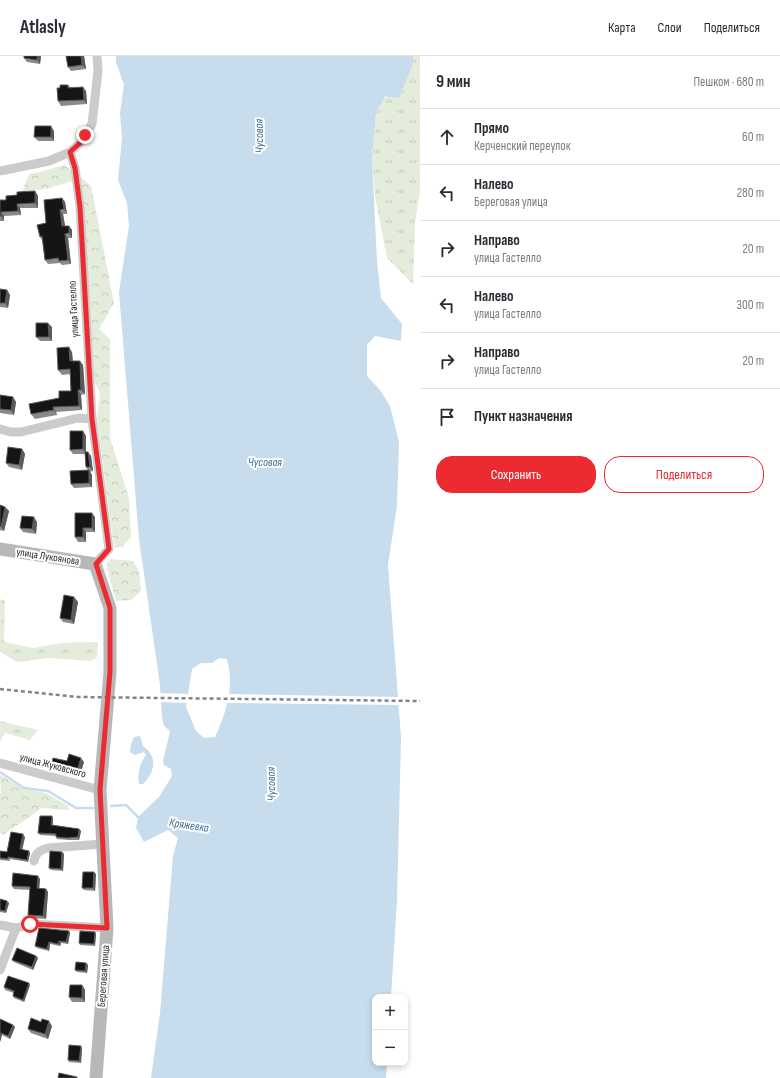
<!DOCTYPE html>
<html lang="ru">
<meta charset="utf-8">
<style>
:root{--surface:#fff;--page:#f2f2f3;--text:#2b2b33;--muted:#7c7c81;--line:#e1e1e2;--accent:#eb2b30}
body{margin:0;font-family:"Sofia Sans Condensed",sans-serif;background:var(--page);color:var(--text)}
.controls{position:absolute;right:12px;bottom:12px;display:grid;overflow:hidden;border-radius:8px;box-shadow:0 2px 6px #0003}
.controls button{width:36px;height:36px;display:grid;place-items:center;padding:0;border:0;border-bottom:1px solid var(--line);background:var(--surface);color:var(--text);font:20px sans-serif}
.stop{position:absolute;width:12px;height:12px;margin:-9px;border:3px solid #eb2b30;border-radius:50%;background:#fff}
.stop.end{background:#eb2b30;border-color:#fff;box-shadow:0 1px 4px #0008}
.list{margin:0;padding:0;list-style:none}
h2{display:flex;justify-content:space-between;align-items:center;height:52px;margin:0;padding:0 16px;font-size:17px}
h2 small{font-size:13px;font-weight:400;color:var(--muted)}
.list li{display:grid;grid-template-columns:26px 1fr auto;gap:12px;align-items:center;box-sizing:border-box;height:56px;padding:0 16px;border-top:1px solid var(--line)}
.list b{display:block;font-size:15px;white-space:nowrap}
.list p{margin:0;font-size:13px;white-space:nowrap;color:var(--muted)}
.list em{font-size:13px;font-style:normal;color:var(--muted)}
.actions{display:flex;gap:8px;padding:12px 16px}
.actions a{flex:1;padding:9px 0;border:1px solid var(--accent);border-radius:16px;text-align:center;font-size:14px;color:var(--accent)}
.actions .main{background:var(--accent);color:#fff}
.icon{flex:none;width:22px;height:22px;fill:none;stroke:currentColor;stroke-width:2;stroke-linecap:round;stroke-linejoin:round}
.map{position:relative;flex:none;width:420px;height:1022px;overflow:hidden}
header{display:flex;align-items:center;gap:24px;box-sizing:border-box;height:56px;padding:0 20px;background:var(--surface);border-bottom:1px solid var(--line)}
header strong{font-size:19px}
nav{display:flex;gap:22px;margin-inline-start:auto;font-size:14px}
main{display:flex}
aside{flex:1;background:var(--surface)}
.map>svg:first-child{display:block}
.grass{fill:url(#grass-tufts)}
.forest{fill:url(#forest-crowns)}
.water{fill:#c7dced;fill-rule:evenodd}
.pier{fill:#fff}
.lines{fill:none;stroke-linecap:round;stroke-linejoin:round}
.stream{stroke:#c7dced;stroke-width:2.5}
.street{stroke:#cbcbcb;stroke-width:9}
.secondary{stroke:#b8b8b8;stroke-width:13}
.rail{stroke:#838383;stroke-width:2.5;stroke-dasharray:4 3;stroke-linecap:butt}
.wall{fill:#8a8a8a}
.shaded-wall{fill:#5b5b5b}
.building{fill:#151515;stroke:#5b5b5b}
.route{stroke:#eb2b30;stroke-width:5}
.labels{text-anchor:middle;stroke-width:4;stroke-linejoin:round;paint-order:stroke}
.street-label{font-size:11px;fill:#2e2e2e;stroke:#fff}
.water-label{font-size:12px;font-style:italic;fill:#396c94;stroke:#fff}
</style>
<header>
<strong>Atlasly</strong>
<nav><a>Карта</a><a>Слои</a><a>Поделиться</a></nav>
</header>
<main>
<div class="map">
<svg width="420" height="1022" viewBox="0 0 420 1022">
<defs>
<pattern id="grass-tufts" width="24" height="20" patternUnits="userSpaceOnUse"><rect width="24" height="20" fill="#e4ecdc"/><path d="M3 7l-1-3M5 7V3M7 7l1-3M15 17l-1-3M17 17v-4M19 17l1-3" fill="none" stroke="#c4cbbd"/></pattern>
<pattern id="forest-crowns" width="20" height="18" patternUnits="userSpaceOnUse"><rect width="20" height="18" fill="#e4ecdc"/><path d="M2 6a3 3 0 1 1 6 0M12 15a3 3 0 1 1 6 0" fill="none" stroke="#c4cbbd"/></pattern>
</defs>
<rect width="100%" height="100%" fill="#fff"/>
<g class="grass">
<path d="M 413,0 L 420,0 L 420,135 L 415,167 L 413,228 L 387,202 L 375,141 L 372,102 L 376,57 L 385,40 L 413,8 Z"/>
<path d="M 0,543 L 5,545 L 4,586 L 33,592 L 62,587 L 97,586 L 98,588 L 97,601 L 91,605 L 48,602 L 17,606 L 0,596 Z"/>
<path d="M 0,665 L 38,674 L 30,684 L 5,677 L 0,686 Z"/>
</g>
<g class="forest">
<path d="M 64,109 L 72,115 L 73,125 L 46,133 L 22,136 L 29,118 L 40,116 Z"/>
<path d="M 81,121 L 91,130 L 114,247 L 99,273 L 110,283 L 110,382 L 129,442 L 131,481 L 122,491 L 114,492 L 97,363 L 100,337 L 94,325 Z"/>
<path d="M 111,503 L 133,505 L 139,515 L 141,535 L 131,544 L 116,545 L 109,520 L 107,508 Z"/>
<path d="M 0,719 L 24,733 L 46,737 L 68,750 L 69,754 L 42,752 L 3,779 L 0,777 L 0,738 L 1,738 Z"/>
</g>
<g class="water">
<path d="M 116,0 L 413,0 L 413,8 L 399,42 L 385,40 L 376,57 L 372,102 L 377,206 L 381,242 L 402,268 L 401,285 L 375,280 L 367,289 L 367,320 L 380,334 L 390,350 L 399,386 L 397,449 L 388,509 L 401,682 L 397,844 L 391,941 L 375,941 L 375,1007 L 387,1007 L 386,1022 L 151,1022 L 160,957 L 173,800 L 178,782 L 168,774 L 144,786 L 136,772 L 138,761 L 159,741 L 172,720 L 171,713 L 164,709 L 163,705 L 170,675 L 164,670 L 162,661 L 160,629 L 139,483 L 119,236 L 129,170 L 127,147 L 118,124 L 122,82 L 120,57 L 124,29 L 116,6 ZM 219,602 L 227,603 C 228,609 230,616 230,622 C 231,640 223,665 215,681 L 204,682 L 196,675 L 186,651 L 192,613 L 201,607 L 212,607 Z"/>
<path d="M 140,680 L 143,690 C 158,700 155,716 143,728 L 139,728 C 137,717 140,707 146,699 L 144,696 L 135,699 L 130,696 L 131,688 L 134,681 Z"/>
</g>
<g class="pier">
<path d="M 158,637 L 191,638 L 189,647 L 159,646 Z"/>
<path d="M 226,638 L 400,641 L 400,649 L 224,647 Z"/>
</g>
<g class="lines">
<g class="stream">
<path d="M 0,716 L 24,732 L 48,735 L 76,752 L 93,752"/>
<path d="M 111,750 L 126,749 L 138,761 L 141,762"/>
</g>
<g class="street">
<path d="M 0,115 L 49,105 L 70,96"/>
<path d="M 0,373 L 11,376 L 21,376 L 78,362 L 92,363"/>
<path d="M 95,508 L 109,493 L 92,363 L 80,151 L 75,112 L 70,96 L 80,87 L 92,68 L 98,15 L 97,0"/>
<path d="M 0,707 L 100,734"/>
<path d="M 34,805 C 36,796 40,794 48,792 L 103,788"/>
<path d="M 0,869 L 16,872 L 30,868 L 107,872"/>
<path d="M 0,914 L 16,872"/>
</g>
<path class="secondary" d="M 0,493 L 95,508 L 110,552 L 110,616 L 100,734 L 107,872 L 96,1022"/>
<path class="rail" d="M 0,633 L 78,641 L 420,645"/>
</g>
<g class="wall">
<path d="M 41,0 L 40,8 L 27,6 L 24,2 Z"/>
<path d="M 66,0 L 84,0 L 86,13 L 71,15 L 68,11 Z"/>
<path d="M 68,29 L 70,31 L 86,35 L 87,48 L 61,50 L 58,45 Z"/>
<path d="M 54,75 L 54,85 L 38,85 L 34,81 Z"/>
<path d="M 35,135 L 38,140 L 38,152 L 20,152 L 21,159 L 4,160 L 4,165 L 0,165 L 0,144 L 6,144 L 17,139 Z"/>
<path d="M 62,142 L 65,146 L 67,158 L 63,158 L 65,170 L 69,170 L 72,174 L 72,182 L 68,182 L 71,208 L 62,209 L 60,207 L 48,208 L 45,204 L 43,185 L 40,181 L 46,167 Z"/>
<path d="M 0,233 L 7,234 L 10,239 L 8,252 L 0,251 Z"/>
<path d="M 52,271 L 52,285 L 40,285 L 36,281 Z"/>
<path d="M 72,296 L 73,305 L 83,309 L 85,338 L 81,339 L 82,354 L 56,356 L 57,359 L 35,363 L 31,358 L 71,335 L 70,318 L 62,319 L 58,314 Z"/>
<path d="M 0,339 L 13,341 L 16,346 L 14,359 L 0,357 Z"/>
<path d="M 83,375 L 86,380 L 86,396 L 88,396 L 91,400 L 93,415 L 90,416 L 92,419 L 92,431 L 74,432 L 71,428 L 88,414 L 86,411 L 85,398 L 73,398 L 70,394 Z"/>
<path d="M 22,393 L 25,398 L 22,414 L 9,411 L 6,407 Z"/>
<path d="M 0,449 L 5,451 L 9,455 L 4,475 L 0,474 Z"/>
<path d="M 75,457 L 95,461 L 95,476 L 86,476 L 86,486 L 78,486 L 75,481 Z"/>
<path d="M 37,466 L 36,478 L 23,476 L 20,472 Z"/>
<path d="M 74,541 L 78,546 L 74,568 L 63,566 L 60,562 Z"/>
<path d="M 67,705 L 84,706 L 79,722 L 54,715 L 51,711 Z"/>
<path d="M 52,760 L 53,763 L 53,769 L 79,773 L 81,775 L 79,784 L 69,784 L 57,783 L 56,780 L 40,779 L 38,777 Z"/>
<path d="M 25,781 L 22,793 L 30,797 L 28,806 L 10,803 L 10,805 L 0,804 L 0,795 L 7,796 Z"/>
<path d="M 62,796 L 64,798 L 63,815 L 51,814 L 49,812 Z"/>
<path d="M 96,818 L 95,835 L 84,834 L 82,832 Z"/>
<path d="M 40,823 L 39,832 L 46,833 L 48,836 L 46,863 L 30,862 L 28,859 L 30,834 L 14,833 L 12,830 Z"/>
<path d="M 0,843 L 9,847 L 6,857 L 0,856 Z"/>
<path d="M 69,875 L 70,877 L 68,888 L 61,887 L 60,890 L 50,888 L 49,895 L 37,892 L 35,890 Z"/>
<path d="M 96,878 L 95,890 L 80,889 L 79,887 Z"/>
<path d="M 36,900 L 38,902 L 33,914 L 14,906 L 12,904 Z"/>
<path d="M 86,907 L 88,909 L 87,917 L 77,916 L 75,914 Z"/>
<path d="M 30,929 L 24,946 L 14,942 L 13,940 L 14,937 L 5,934 L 4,931 Z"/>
<path d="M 82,929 L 85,934 L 85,946 L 72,946 L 69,941 Z"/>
<path d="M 0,963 L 15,971 L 10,983 L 2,979 L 0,986 Z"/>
<path d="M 52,970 L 48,983 L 31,977 L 28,973 Z"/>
<path d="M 82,992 L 81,1007 L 69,1006 L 68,1004 Z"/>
</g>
<g class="shaded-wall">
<path d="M 37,0 L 41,0 L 40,8 L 37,4 Z"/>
<path d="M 81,0 L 84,0 L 86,13 L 82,9 Z"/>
<path d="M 83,31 L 86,35 L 87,48 L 84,44 Z"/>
<path d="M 51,70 L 54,75 L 54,85 L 51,81 Z"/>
<path d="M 35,135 L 38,140 L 38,152 L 35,147 Z"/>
<path d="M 62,142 L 65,146 L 67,158 L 64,153 Z"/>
<path d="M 17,148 L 20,152 L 21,159 L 18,155 Z"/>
<path d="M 60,154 L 63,158 L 66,175 L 62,170 Z"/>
<path d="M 1,156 L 4,160 L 4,165 L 1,160 Z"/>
<path d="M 69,170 L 72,174 L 72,182 L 69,177 Z"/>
<path d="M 65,178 L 68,182 L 71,208 L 68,204 Z"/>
<path d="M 7,234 L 10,239 L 8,252 L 5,247 Z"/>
<path d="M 48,267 L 52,271 L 52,285 L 49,281 Z"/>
<path d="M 69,291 L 72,296 L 73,310 L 70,305 Z"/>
<path d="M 80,305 L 83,309 L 85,338 L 81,334 Z"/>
<path d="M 78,334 L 81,339 L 82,354 L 79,350 Z"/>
<path d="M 13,341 L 16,346 L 14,359 L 11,354 Z"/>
<path d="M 53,351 L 56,356 L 57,359 L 54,354 Z"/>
<path d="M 83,375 L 86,380 L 86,398 L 83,393 Z"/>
<path d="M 22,393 L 25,398 L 22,414 L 19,409 Z"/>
<path d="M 88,396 L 91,400 L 93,415 L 90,411 Z"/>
<path d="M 89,414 L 92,419 L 92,431 L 89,427 Z"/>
<path d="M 5,451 L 9,455 L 4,475 L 1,471 Z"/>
<path d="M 92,457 L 95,461 L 95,476 L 92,472 Z"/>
<path d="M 34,461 L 37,466 L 36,478 L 32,473 Z"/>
<path d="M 83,472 L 86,476 L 86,486 L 83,481 Z"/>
<path d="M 74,541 L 78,546 L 74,568 L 71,564 Z"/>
<path d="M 81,702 L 84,706 L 79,722 L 76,718 Z"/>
<path d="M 52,760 L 53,763 L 53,771 L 51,769 Z"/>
<path d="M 79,773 L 81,775 L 79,784 L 78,781 Z"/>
<path d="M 23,778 L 25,781 L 22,795 L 20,793 Z"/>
<path d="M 29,795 L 30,797 L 28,806 L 27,804 Z"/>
<path d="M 62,796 L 64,798 L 63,815 L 61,813 Z"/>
<path d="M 94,816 L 96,818 L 95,835 L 93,832 Z"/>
<path d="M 38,820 L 40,823 L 39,835 L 37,832 Z"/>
<path d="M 46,833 L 48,836 L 46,863 L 43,860 Z"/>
<path d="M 7,845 L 9,847 L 6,857 L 5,855 Z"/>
<path d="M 69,875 L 70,877 L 68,888 L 66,886 Z"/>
<path d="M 95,876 L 96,878 L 95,890 L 94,888 Z"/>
<path d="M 59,885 L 61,887 L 60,890 L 58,888 Z"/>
<path d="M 49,886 L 50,888 L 49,895 L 47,893 Z"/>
<path d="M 36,900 L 38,902 L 33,914 L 32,911 Z"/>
<path d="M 86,907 L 88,909 L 87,917 L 85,915 Z"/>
<path d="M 29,927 L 30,929 L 24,946 L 23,944 Z"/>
<path d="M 82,929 L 85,934 L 85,946 L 82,942 Z"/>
<path d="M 49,965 L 52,970 L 48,983 L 45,978 Z"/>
<path d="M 13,969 L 15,971 L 10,983 L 8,980 Z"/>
<path d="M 1,977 L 2,979 L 0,986 L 0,979 Z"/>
<path d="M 81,990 L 82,992 L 81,1007 L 79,1005 Z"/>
</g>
<g class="building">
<path d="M 24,0 L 37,0 L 37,4 L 24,2 Z"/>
<path d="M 66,0 L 81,0 L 82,9 L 68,11 Z"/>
<path d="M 60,29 L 68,29 L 68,32 L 83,31 L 84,44 L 58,45 L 57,32 L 60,32 Z"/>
<path d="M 35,70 L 51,70 L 51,81 L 34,81 Z"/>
<path d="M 35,135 L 35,147 L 17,148 L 18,155 L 1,156 L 1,160 L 0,160 L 0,144 L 6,144 L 6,140 L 17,139 L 17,136 Z"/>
<path d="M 62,142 L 64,153 L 60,154 L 62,170 L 69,170 L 69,177 L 65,178 L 68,204 L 59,205 L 58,202 L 45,204 L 42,180 L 40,181 L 37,169 L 46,167 L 44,144 Z"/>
<path d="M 0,233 L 7,234 L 5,247 L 0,247 Z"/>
<path d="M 36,267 L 48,267 L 49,281 L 36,281 Z"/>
<path d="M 69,291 L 70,305 L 80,305 L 81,334 L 78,334 L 79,350 L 53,351 L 54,354 L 31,358 L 29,348 L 59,342 L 59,335 L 71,335 L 70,313 L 58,314 L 57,292 Z"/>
<path d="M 0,339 L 13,341 L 11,354 L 0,353 Z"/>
<path d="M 70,375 L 83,375 L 83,393 L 70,394 Z"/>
<path d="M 8,391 L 22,393 L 19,409 L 6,407 Z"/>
<path d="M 85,396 L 88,396 L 90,411 L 86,411 Z"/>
<path d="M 89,414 L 89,427 L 71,428 L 70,415 Z"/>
<path d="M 0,449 L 5,451 L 1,471 L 0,470 Z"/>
<path d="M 75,457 L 92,457 L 92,472 L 83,472 L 83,481 L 75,481 Z"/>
<path d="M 22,460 L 34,461 L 32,473 L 20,472 Z"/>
<path d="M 64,539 L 74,541 L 71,564 L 60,562 Z"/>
<path d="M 69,698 L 81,702 L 76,718 L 51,711 L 53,702 L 67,705 Z"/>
<path d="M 40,760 L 52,760 L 51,769 L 79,773 L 78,781 L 67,782 L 56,781 L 56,778 L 38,777 Z"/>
<path d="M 11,776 L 23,778 L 20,793 L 29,795 L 27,804 L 8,801 L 8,803 L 0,802 L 0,795 L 7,796 Z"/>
<path d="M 50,795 L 62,796 L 61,813 L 49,812 Z"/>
<path d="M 83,816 L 94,816 L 93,832 L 82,832 Z"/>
<path d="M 13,817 L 38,820 L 37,832 L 46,833 L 43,860 L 28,859 L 30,831 L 12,830 Z"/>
<path d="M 0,843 L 7,845 L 5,855 L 0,854 Z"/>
<path d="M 39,872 L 69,875 L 66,886 L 59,885 L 58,888 L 49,886 L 47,893 L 35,890 Z"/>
<path d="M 80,875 L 95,876 L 94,888 L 79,887 Z"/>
<path d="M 17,892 L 36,900 L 32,911 L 12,904 Z"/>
<path d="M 76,906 L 86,907 L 85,915 L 75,914 Z"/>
<path d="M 8,920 L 29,927 L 23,944 L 13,940 L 14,935 L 4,931 Z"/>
<path d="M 70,929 L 82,929 L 82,942 L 69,941 Z"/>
<path d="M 31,962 L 41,966 L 42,963 L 49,965 L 45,978 L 28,973 Z"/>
<path d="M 0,963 L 13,969 L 8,980 L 1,977 L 0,979 Z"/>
<path d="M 69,989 L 81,990 L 79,1005 L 68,1004 Z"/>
<path d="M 59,1017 L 77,1021 L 77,1022 L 58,1022 Z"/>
</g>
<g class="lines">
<path class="route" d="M 30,868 L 107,872 L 100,734 L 110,616 L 110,552 L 96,508 L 109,493 L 92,363 L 80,151 L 75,112 L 70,96 L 80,87 L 85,79"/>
</g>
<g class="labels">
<g class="street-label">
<text transform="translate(73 253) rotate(-93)" y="4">улица Гастелло</text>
<text transform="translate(48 500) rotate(9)" y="4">улица Лукоянова</text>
<text transform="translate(53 709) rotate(15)" y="4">улица Жуковского</text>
<text transform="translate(103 920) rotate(-86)" y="4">Береговая улица</text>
</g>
<g class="water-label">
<text transform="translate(259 80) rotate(-91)" y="4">Чусовая</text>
<text x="265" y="410">Чусовая</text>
<text transform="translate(271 728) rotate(-91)" y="4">Чусовая</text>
<text transform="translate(189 769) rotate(9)" y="4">Кряжевка</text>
</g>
</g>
</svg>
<div class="controls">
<button>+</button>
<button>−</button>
</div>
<div class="stop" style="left:30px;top:868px"></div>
<div class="stop end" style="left:85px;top:79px"></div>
</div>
<aside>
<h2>9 мин<small>Пешком · 680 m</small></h2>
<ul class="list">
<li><svg class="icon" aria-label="ahead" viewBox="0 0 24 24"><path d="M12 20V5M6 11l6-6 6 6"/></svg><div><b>Прямо</b><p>Керченский переулок</p></div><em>60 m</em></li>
<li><svg class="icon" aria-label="left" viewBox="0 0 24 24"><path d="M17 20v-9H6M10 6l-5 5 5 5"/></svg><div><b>Налево</b><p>Береговая улица</p></div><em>280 m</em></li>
<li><svg class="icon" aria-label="right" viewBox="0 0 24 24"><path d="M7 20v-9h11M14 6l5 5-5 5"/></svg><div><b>Направо</b><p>улица Гастелло</p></div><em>20 m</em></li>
<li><svg class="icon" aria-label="left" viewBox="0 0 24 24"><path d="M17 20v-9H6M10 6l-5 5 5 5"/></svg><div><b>Налево</b><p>улица Гастелло</p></div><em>300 m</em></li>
<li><svg class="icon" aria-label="right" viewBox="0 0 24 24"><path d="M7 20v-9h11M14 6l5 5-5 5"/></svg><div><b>Направо</b><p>улица Гастелло</p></div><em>20 m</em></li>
<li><svg class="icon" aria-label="arrive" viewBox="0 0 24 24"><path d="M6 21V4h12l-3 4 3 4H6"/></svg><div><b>Пункт назначения</b></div></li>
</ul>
<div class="actions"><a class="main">Сохранить</a><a>Поделиться</a></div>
</aside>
</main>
